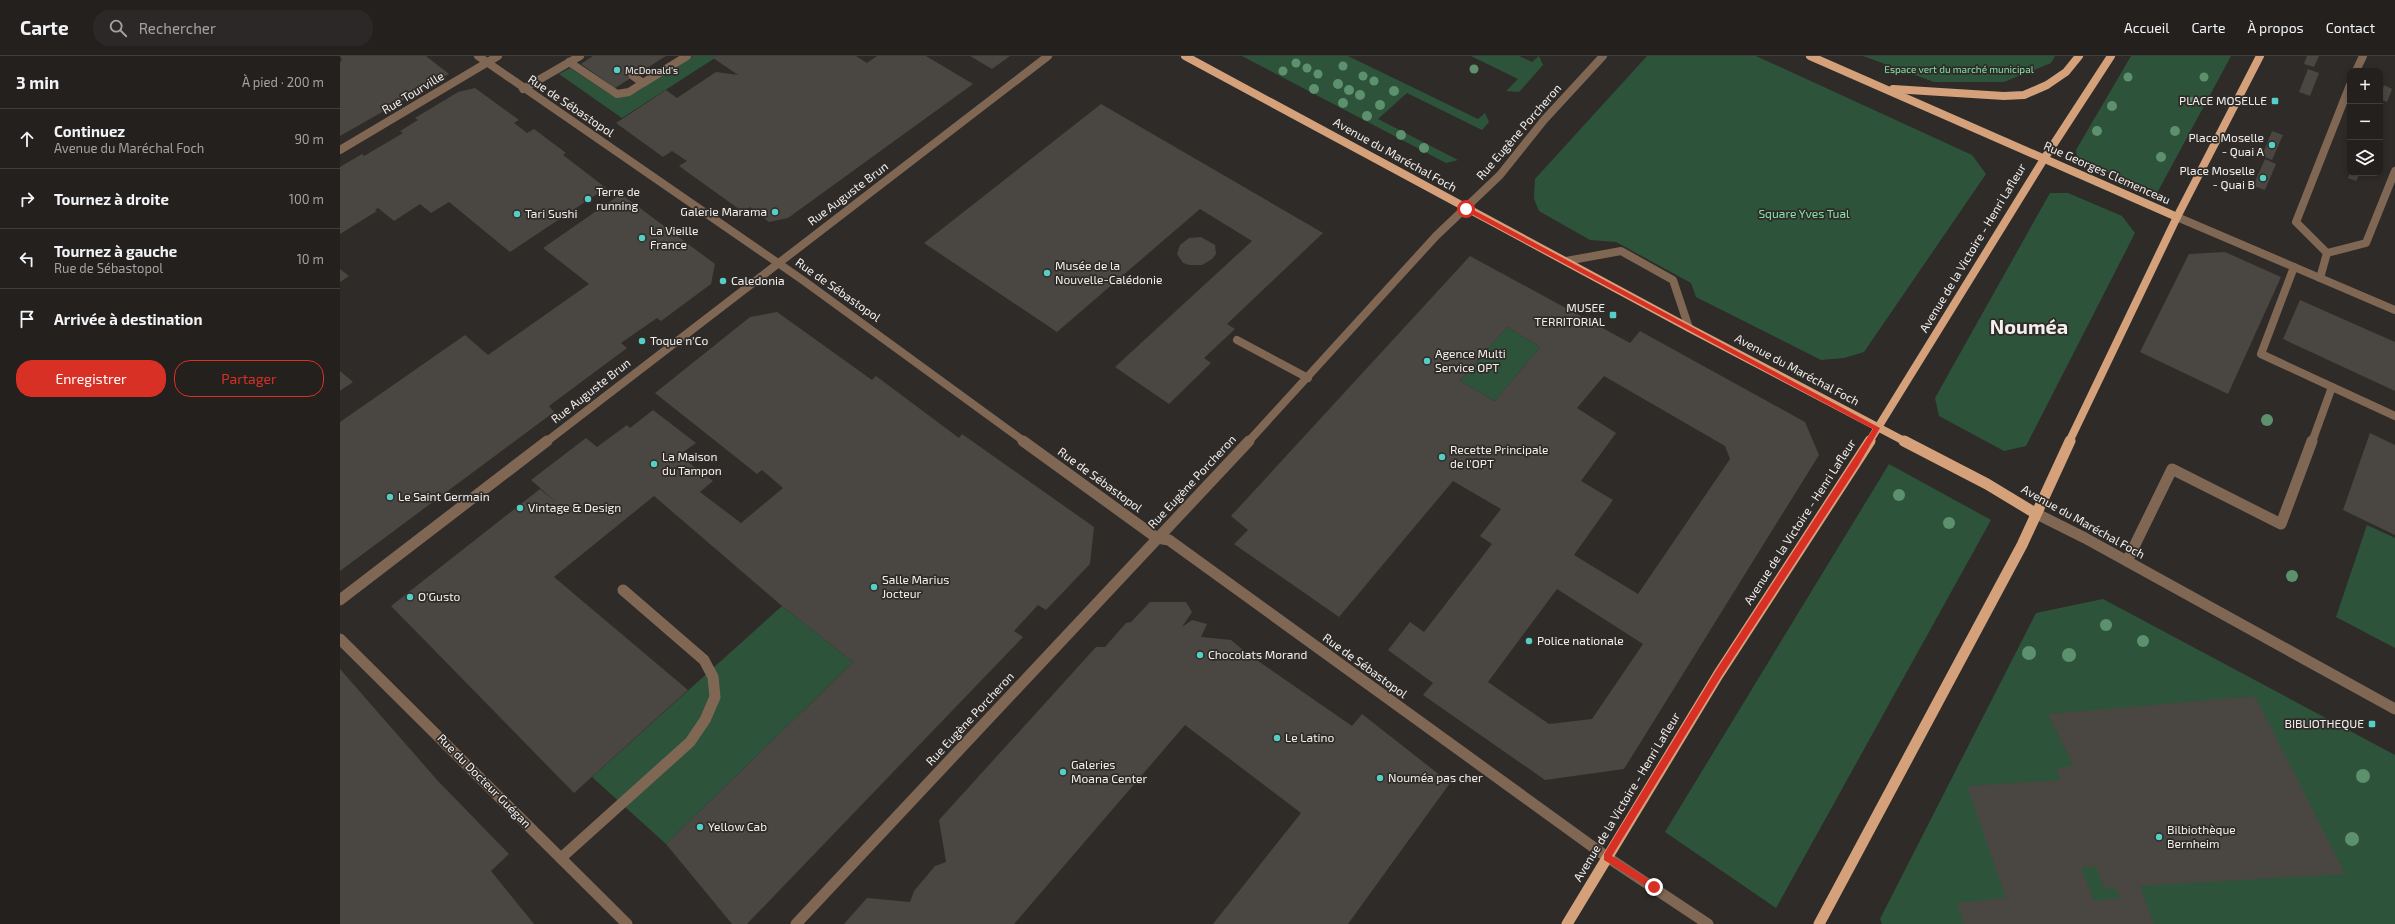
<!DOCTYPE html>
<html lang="fr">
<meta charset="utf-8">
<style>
:root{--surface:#23201e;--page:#2b2827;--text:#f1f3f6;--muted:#a3a3a4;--line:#403e3c;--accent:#d93025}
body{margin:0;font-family:"Exo 2",sans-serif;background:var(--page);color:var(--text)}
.controls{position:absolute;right:12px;top:12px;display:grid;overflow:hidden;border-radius:8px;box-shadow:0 2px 6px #0003}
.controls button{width:36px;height:36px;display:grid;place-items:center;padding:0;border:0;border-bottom:1px solid var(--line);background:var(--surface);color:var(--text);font:20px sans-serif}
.stop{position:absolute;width:12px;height:12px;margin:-9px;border:3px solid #d93025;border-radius:50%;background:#fff}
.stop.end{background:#d93025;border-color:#fff;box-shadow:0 1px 4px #0008}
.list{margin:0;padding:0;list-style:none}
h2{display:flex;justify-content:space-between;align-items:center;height:52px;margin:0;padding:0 16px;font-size:17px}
h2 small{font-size:13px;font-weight:400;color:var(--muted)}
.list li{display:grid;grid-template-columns:26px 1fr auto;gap:12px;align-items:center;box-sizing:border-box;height:60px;padding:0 16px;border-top:1px solid var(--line)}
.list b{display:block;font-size:15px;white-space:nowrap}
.list p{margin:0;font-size:13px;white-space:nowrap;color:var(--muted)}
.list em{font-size:13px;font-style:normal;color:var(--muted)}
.actions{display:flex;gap:8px;padding:12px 16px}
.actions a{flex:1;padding:9px 0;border:1px solid var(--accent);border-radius:16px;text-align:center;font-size:14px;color:var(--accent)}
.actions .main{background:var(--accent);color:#fff}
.icon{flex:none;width:22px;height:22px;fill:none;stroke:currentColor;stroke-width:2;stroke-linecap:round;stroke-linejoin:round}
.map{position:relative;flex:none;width:2055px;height:868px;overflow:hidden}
header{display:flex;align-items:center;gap:24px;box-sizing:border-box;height:56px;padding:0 20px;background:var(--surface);border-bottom:1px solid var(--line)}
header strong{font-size:19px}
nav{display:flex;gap:22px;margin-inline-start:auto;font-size:14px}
.search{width:280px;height:36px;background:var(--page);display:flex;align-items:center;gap:10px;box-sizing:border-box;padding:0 14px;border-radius:16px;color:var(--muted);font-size:15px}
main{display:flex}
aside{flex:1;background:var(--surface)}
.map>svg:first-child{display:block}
.green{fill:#2d543b}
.building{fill:#4a4642;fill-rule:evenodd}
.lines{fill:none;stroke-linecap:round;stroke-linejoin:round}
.service-far1{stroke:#806754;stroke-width:8}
.service{stroke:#806754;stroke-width:11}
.minor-far1{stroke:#806754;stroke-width:8}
.minor{stroke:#806754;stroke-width:11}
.tertiary-far1{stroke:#806754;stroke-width:8}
.tertiary{stroke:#806754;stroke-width:11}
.primary-far1{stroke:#d4a17a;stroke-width:8}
.primary{stroke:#d4a17a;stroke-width:11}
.tree{fill:#5d906d}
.route{fill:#d93025}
.poi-dot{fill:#55cec4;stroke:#2f2b28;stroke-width:1.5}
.labels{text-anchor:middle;stroke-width:3.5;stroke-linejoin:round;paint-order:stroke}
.far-park-label{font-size:10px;fill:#82e2a6;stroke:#2f2b28}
.far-poi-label{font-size:10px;fill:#f2efed;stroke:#2f2b28;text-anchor:start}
.street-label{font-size:12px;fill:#f2efed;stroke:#2f2b28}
.poi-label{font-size:12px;fill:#f2efed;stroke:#2f2b28;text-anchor:start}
.park-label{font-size:12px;fill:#82e2a6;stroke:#2f2b28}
.town-label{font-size:20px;font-weight:bold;fill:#f2efed;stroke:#2f2b28}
</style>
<header>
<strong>Carte</strong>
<div class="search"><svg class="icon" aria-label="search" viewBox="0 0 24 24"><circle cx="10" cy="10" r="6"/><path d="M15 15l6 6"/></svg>Rechercher</div>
<nav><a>Accueil</a><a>Carte</a><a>À propos</a><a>Contact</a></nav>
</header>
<main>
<aside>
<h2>3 min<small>À pied · 200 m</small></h2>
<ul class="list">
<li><svg class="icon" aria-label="ahead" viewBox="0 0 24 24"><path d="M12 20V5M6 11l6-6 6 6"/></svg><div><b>Continuez</b><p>Avenue du Maréchal Foch</p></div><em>90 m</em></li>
<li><svg class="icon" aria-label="right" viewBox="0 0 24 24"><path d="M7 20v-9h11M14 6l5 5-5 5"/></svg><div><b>Tournez à droite</b></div><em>100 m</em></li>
<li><svg class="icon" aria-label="left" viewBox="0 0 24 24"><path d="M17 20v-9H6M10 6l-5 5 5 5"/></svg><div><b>Tournez à gauche</b><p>Rue de Sébastopol</p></div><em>10 m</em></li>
<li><svg class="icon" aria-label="arrive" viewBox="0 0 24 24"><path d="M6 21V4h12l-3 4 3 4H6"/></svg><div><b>Arrivée à destination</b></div></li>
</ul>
<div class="actions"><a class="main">Enregistrer</a><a>Partager</a></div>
</aside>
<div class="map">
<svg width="2055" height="868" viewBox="0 0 2055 868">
<rect width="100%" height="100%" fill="#2f2b28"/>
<g class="green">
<path d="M 353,0 L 378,0 L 282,62 L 219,18 L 230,12 L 270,38 L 296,36 Z"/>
<path d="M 902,0 L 1008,0 L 1138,63 L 1145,57 L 1149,66 L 1142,74 L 1067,37 L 1038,63 L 1118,104 L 1106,107 Z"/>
<path d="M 1131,0 L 1179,0 L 1192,6 L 1199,0 L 1203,9 L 1179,36 L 1166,35 L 1178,23 Z"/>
<path d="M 1307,0 L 1416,0 L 1632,99 L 1646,118 L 1524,296 L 1504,302 L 1481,304 L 1356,241 L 1351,227 L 1276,186 L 1250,184 L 1199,155 L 1194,143 L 1195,123 Z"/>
<path d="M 1523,0 L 1715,0 L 1711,7 L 1664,26 L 1594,26 Z"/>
<path d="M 1791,0 L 1891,0 L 1817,137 L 1737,104 L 1736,94 Z"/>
<path d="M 1710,137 L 1728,137 L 1782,160 L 1795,177 L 1686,390 L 1664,395 L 1599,360 L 1595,342 Z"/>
<path d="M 1167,271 L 1200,291 L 1155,345 L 1120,325 Z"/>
<path d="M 1549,408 L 1651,464 L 1436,852 L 1325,776 Z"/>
<path d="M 2027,469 L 2055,482 L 2055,592 L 1996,561 Z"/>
<path d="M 1763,543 L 2055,699 L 2055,868 L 1542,868 L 1540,863 L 1696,557 Z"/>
<path d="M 442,550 L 513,606 L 326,788 L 252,721 Z"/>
</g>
<g class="building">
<path d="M 0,0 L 86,0 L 109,18 L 0,80 L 0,6 L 2,4 Z"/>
<path d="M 253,0 L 326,0 L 275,32 L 241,8 Z"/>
<path d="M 376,0 L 516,0 L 527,7 L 537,0 L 586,0 L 633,28 L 448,162 L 429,166 L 410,151 L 403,156 L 339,110 L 347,105 L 332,95 L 323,101 L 276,67 L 326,34 L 337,42 L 376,16 L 398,19 L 373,2 Z"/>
<path d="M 630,0 L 670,0 L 652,13 Z"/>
<path d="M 1967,0 L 1979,0 L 1974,11 L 1964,8 Z"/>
<path d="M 1968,13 L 1979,17 L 1970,40 L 1959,36 Z"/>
<path d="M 2044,29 L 2052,33 L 2047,46 L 2040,43 Z"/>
<path d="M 135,32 L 179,64 L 174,67 L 187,77 L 194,73 L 226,97 L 223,99 L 266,132 L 170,196 L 109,146 L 91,157 L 80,148 L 54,165 L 38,152 L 35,154 L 37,155 L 0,178 L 0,111 L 22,98 L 24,100 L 63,77 L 60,75 L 78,64 L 75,62 L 118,36 Z"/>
<path d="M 761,48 L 983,177 L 887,268 L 895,273 L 864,302 L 871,307 L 829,348 L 775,311 L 912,185 L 860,153 L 717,276 L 584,187 Z"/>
<path d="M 1932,75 L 1943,79 L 1932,104 L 1922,100 Z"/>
<path d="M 1925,103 L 1936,108 L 1925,134 L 1913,130 Z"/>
<path d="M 2010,117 L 2020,117 L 2016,125 L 2008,122 Z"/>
<path d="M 281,138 L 375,208 L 371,228 L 321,265 L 317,262 L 281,287 L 287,292 L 209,350 L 214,356 L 0,515 L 0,366 L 125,279 L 148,299 L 249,228 L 203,192 Z"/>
<path d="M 861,181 L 875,189 L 876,198 L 872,203 L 862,209 L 849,209 L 843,207 L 837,198 L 840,189 L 849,182 Z"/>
<path d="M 1885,196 L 1941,221 L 1888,338 L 1800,296 L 1849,198 Z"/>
<path d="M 1130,200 L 1290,287 L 1300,275 L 1465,366 L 1479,399 L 1284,713 L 1205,724 L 1083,639 L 1093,627 L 1048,594 L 1070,566 L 1084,576 L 1152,488 L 1140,480 L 1161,453 L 1113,425 L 999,561 L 894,488 L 908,474 L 891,460 ZM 1167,271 L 1200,291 L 1155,345 L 1120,325 ZM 1264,320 L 1385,390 L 1390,403 L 1298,538 L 1234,499 L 1273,444 L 1241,425 L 1276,377 L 1237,352 ZM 1217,533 L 1303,588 L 1252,663 L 1209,668 L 1148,626 Z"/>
<path d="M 0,213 L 9,220 L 0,226 Z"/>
<path d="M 1960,244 L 2055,286 L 2055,335 L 1943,283 Z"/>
<path d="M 437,256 L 532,324 L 536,320 L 619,382 L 622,378 L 754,471 L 750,508 L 706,554 L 698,549 L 674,575 L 683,581 L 407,868 L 392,868 L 326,788 L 513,606 L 442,550 L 314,440 L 214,521 L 348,634 L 234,737 L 51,550 L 200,433 L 217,447 L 191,424 L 246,382 L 257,391 L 287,369 L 290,372 L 313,354 L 356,387 L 339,399 L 373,425 L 360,436 L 401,467 L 443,432 L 422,414 L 417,418 L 315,337 L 410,261 Z"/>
<path d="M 0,315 L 13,326 L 0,335 Z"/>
<path d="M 2030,377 L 2055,389 L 2055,479 L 2003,454 Z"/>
<path d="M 810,546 L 846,546 L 852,556 L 842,571 L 852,564 L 867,568 L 861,581 L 891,584 L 908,598 L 1012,670 L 1022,658 L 1110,727 L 1008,868 L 873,868 L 961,757 L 845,669 L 674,868 L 504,868 L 527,842 L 570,846 L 574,835 L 595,810 L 606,806 L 599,764 L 756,591 L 765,591 L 786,567 L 791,566 Z"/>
<path d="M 0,613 L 98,725 L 169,798 L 151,815 L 194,868 L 0,868 Z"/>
<path d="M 1915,640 L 2005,818 L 1800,830 L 1814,868 L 1624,868 L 1617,847 L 1666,842 L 1627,730 L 1721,724 L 1716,713 L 1733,709 L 1708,658 ZM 1741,811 L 1756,811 L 1765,833 L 1775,832 L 1781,842 L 1754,845 Z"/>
</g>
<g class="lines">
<g class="service-far1">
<path d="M 229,6 L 277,38 L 289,36 L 303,27"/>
<path d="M 2016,15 L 2023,0"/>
<path d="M 293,20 L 303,27 L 347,0"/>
<path d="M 183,33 L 240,0"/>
<path d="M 1987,197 L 1956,166 L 2010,29"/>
<path d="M 1987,197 L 2026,187 L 2055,115"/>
<path d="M 1226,205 L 1281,195 L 1333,224 L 1349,272"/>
<path d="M 1954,211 L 1921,298 L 2055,360"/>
<path d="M 1980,222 L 1987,197"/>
<path d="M 897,284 L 968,322"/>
<path d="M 1972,386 L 1992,331"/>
</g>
<g class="service">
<path d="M 1787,505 L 1832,413 L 1941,468 L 1972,385"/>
<path d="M 221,802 L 350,686 L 365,664 L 375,641 L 373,621 L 364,604 L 283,534"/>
</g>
<g class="minor-far1">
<path d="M 138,0 L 464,225 L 685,386"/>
<path d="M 0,94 L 158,0"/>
<path d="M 1837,161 L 2055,254"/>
</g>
<g class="minor">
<path d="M 683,385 L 817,482 L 829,484 L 1267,801 L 1368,868"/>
<path d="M 1695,457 L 1745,482 L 2055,653"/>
<path d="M 0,583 L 287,868"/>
</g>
<g class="tertiary-far1">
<path d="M 206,386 L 708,0"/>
<path d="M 908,386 L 1096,180 L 1160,119 L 1204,64 L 1263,0"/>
</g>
<g class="tertiary">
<path d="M 0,544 L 207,385"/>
<path d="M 456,868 L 909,385"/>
</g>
<g class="primary-far1">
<path d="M 845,0 L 1349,272 L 1566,386"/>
<path d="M 1470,0 L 1837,161"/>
<path d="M 1553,33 L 1664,40 L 1684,39 L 1707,29 L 1726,16 L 1739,0"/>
<path d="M 1529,386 L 1704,103 L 1771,0"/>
<path d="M 1729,386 L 1837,161 L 1920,0"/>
</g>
<g class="primary">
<path d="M 1564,385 L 1647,428 L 1695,457"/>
<path d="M 1227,868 L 1378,619 L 1530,385"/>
<path d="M 1479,868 L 1682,489 L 1730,385"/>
</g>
</g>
<g class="tree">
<circle cx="956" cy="7" r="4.5"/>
<circle cx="1003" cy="10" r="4.5"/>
<circle cx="967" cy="12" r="4.5"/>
<circle cx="1134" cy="13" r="4.5"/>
<circle cx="943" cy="15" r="4.5"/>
<circle cx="978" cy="18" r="4.5"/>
<circle cx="1023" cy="20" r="4.5"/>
<circle cx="1788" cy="21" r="4.5"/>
<circle cx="1864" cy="21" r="4.5"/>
<circle cx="1034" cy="25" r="4.5"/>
<circle cx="998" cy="28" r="5"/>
<circle cx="974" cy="33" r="5"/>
<circle cx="1009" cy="34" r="5"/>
<circle cx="1054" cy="35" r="5"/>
<circle cx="1020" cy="39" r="5"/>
<circle cx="1851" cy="46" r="5"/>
<circle cx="1003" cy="47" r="5"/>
<circle cx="1040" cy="49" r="5"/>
<circle cx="1772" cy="50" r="5"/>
<circle cx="1027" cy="60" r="5"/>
<circle cx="1757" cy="75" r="5"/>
<circle cx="1835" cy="75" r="5"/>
<circle cx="1061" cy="79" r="5"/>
<circle cx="1084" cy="92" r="5"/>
<circle cx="1821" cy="101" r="5"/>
<circle cx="1927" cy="364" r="6"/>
<circle cx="1559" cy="439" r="6"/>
<circle cx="1609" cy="467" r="6"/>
<circle cx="1952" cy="520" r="6"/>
<circle cx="1766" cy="569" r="6"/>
<circle cx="1803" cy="585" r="6"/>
<circle cx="1689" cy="597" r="7"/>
<circle cx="1729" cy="599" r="7"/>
<circle cx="2023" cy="720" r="7"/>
<circle cx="2012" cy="783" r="7"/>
</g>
<path class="route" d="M 1124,151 L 1128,151 L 1540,372 L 1518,410 L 1381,621 L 1272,800 L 1316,828 L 1318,831 L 1314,835 L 1264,804 L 1264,798 L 1375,616 L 1533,373 L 1124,154 Z"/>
<g class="poi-dot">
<circle cx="277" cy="14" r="4"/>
<rect x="1931" y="41" width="8" height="8" rx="2"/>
<circle cx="1932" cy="89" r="4"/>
<circle cx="1923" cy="122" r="4"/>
<circle cx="248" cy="143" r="4"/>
<circle cx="435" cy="156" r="4"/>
<circle cx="177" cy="158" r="4"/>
<circle cx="302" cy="182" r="4"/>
<circle cx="707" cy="217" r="4"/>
<circle cx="383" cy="225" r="4"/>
<rect x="1269" y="255" width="8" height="8" rx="2"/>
<circle cx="302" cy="285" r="4"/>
<circle cx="1087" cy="305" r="4"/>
<circle cx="1102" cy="401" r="4"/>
<circle cx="314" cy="408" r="4"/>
<circle cx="50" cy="441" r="4"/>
<circle cx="180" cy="452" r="4"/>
<circle cx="534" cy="531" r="4"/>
<circle cx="70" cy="541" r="4"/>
<circle cx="1189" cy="585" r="4"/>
<circle cx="860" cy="599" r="4"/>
<rect x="2028" y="664" width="8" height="8" rx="2"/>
<circle cx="937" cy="682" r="4"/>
<circle cx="723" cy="716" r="4"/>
<circle cx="1040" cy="722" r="4"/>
<circle cx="360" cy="771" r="4"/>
<circle cx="1819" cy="781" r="4"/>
</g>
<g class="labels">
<g class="far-park-label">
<text x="1619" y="17">Espace vert du marché municipal</text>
</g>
<g class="far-poi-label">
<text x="285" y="18">McDonald's</text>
</g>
<g class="street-label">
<text transform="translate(73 37) rotate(-31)" y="4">Rue Tourville</text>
<text transform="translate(231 50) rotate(34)" y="4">Rue de Sébastopol</text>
<text transform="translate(1179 76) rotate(-49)" y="4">Rue Eugène Porcheron</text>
<text transform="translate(1055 99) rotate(29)" y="4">Avenue du Maréchal Foch</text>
<text transform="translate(1767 117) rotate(24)" y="4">Rue Georges Clemenceau</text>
<text transform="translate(508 138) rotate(-37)" y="4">Rue Auguste Brun</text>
<text transform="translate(1633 192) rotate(-59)" y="4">Avenue de la Victoire - Henri Lafleur</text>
<text transform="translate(498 234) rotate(35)" y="4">Rue de Sébastopol</text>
<text transform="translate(1457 314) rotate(28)" y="4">Avenue du Maréchal Foch</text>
<text transform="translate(251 335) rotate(-38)" y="4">Rue Auguste Brun</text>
<text transform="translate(760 424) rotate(36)" y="4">Rue de Sébastopol</text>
<text transform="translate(852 426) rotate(-47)" y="4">Rue Eugène Porcheron</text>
<text transform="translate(1460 466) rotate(-57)" y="4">Avenue de la Victoire - Henri Lafleur</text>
<text transform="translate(1743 466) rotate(29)" y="4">Avenue du Maréchal Foch</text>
<text transform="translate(1025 610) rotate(36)" y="4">Rue de Sébastopol</text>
<text transform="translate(630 663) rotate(-47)" y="4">Rue Eugène Porcheron</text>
<text transform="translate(144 725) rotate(45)" y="4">Rue du Docteur Guégan</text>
<text transform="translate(1287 741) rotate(-59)" y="4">Avenue de la Victoire - Henri Lafleur</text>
</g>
<g class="poi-label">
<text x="1927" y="49" text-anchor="end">PLACE MOSELLE</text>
<text x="1924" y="86" text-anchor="end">Place Moselle<tspan x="1924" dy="14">- Quai A</tspan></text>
<text x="1915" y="119" text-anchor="end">Place Moselle<tspan x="1915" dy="14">- Quai B</tspan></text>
<text x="256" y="140">Terre de<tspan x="256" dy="14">running</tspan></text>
<text x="427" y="160" text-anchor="end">Galerie Marama</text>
<text x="185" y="162">Tari Sushi</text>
<text x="310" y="179">La Vieille<tspan x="310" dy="14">France</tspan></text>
<text x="715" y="214">Musée de la<tspan x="715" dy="14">Nouvelle-Calédonie</tspan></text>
<text x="391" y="229">Caledonia</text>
<text x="1265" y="256" text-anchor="end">MUSEE<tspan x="1265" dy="14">TERRITORIAL</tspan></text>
<text x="310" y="289">Toque n'Co</text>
<text x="1095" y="302">Agence Multi<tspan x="1095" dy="14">Service OPT</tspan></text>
<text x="1110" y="398">Recette Principale<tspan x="1110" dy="14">de l'OPT</tspan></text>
<text x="322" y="405">La Maison<tspan x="322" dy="14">du Tampon</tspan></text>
<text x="58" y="445">Le Saint Germain</text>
<text x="188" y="456">Vintage &amp; Design</text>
<text x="542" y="528">Salle Marius<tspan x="542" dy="14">Jocteur</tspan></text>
<text x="78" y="545">O'Gusto</text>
<text x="1197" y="589">Police nationale</text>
<text x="868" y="603">Chocolats Morand</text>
<text x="2024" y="672" text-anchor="end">BIBLIOTHEQUE</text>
<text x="945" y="686">Le Latino</text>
<text x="731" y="713">Galeries<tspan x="731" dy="14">Moana Center</tspan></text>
<text x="1048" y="726">Nouméa pas cher</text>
<text x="368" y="775">Yellow Cab</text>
<text x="1827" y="778">Bilbiothèque<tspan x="1827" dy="14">Bernheim</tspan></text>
</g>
<g class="park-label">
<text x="1464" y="162">Square Yves Tual</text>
</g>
<g class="town-label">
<text x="1689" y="278">Nouméa</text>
</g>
</g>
</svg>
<div class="controls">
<button>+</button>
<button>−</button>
<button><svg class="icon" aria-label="layers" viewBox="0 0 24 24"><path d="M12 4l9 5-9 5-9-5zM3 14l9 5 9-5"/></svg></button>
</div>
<div class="stop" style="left:1126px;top:153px"></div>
<div class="stop end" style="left:1314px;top:831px"></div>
</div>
</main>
